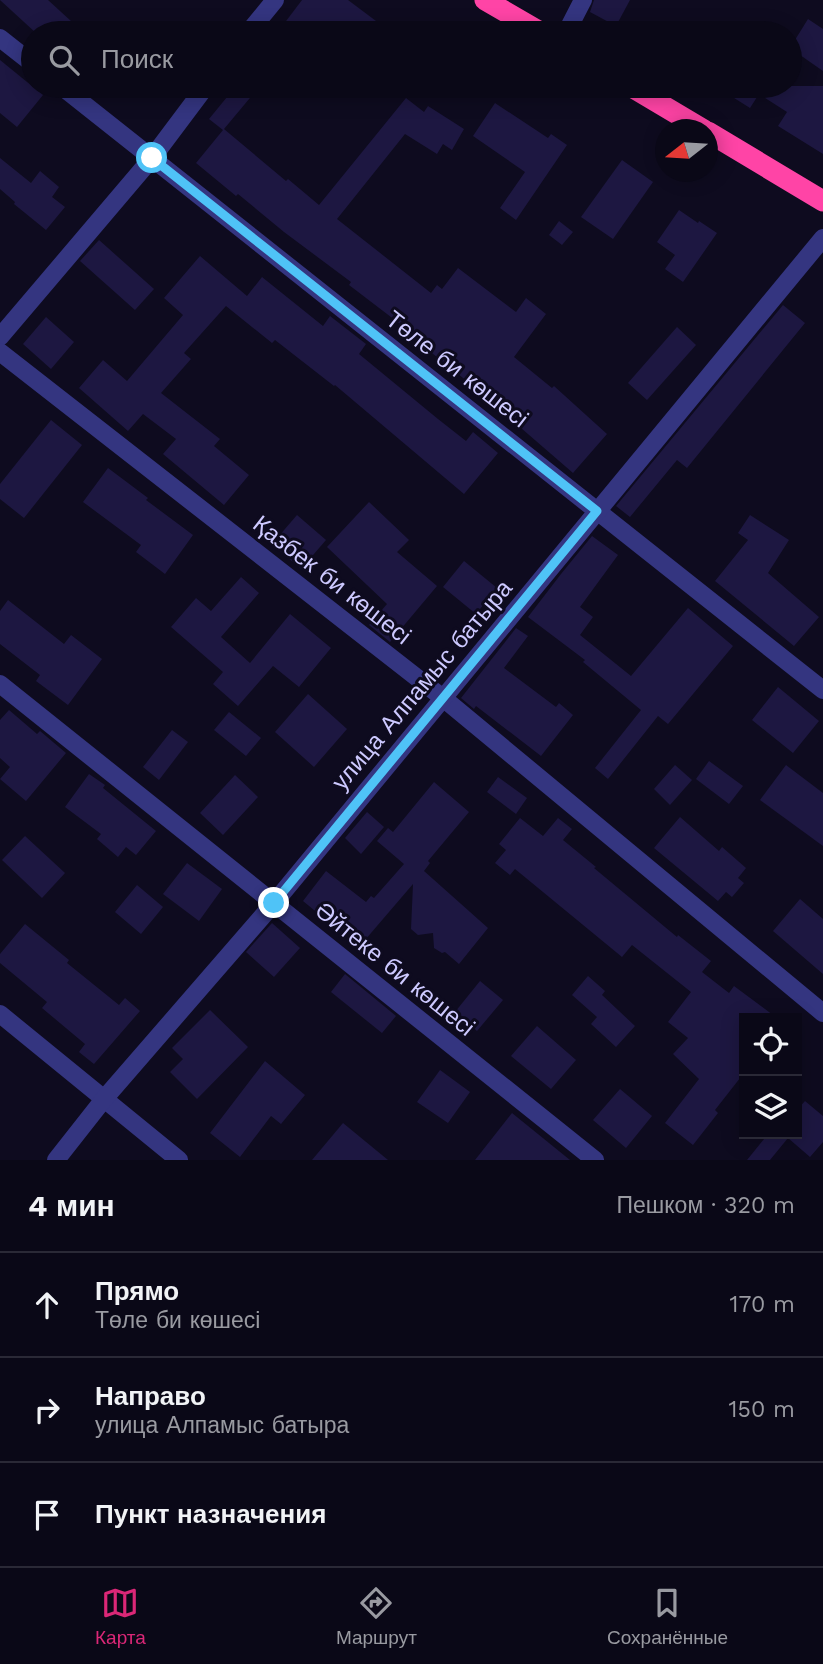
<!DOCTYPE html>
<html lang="ru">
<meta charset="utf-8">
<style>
:root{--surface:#0a0817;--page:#131120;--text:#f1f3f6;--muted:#999aa1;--line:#2a2936;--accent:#db2777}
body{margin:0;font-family:"Work Sans",sans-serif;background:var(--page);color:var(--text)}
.controls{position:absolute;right:21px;bottom:21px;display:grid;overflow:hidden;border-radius:0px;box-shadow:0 4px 18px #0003}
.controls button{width:63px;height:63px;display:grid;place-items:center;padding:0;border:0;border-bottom:2px solid var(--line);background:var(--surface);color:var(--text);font:35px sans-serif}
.compass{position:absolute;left:655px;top:119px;width:63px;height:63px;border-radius:50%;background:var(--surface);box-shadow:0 4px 18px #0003;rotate:253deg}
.stop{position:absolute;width:21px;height:21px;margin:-16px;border:5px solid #4fc3f7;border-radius:50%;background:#fff}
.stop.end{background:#4fc3f7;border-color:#fff;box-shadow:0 2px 7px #0008}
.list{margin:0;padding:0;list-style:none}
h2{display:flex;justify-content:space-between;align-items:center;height:91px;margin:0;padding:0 28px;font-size:30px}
h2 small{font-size:23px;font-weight:400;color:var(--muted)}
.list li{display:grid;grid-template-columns:46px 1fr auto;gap:21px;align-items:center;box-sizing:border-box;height:105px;padding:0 28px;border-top:2px solid var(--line)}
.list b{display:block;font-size:26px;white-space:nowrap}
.list p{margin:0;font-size:23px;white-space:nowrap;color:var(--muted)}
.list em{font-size:23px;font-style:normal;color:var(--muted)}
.icon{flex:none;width:38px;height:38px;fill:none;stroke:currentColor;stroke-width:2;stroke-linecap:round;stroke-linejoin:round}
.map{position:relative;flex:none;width:823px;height:1160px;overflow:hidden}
.search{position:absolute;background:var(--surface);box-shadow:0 4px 18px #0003;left:21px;right:21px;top:21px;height:77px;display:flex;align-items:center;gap:18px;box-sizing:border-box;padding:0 24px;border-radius:38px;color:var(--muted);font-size:26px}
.sheet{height:406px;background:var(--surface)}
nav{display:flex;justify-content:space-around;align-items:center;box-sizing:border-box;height:98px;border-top:2px solid var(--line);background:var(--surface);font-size:19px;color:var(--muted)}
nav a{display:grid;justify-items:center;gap:4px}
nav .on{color:var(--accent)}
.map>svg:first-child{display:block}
.building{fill:#1d1741}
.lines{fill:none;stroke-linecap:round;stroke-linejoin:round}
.minor{stroke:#343580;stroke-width:18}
.highway{stroke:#ff44a6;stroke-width:21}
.route{stroke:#4fc3f7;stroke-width:9}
.labels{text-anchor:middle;stroke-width:6;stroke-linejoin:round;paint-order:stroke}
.street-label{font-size:24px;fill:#cdc9ff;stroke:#0e0b1f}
</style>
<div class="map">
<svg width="823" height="1160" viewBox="0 0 823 1160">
<rect width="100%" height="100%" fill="#0e0b1f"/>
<g class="building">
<path d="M 0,0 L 48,0 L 84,33 L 36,33 Z"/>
<path d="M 302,0 L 348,0 L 392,33 L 277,33 Z"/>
<path d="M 594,0 L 630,0 L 616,26 L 590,12 Z"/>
<path d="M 808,19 L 823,29 L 823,71 L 790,48 Z"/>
<path d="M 0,60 L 43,95 L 17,127 L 0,113 Z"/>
<path d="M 236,86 L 260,86 L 224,129 L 286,181 L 288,179 L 319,205 L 406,98 L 424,112 L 428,106 L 464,129 L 452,150 L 443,144 L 437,154 L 405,134 L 337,219 L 431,293 L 437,285 L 442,289 L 458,268 L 516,312 L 526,298 L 546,314 L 514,357 L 552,388 L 554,386 L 607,434 L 573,473 L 492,403 L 493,402 L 402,329 L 404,327 L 349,285 L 351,282 L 284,232 L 238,194 L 236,196 L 196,163 L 223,130 L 209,119 Z"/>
<path d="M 715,86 L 823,86 L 823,154 L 778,126 L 787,112 L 759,94 L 750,108 Z"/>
<path d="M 495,103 L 548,138 L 551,134 L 567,145 L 516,220 L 500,208 L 525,172 L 473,136 Z"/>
<path d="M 0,158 L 31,183 L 40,171 L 59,187 L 52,197 L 65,207 L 46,230 L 14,204 L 15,202 L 0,189 Z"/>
<path d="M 622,160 L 653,182 L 613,239 L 581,217 Z"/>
<path d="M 679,210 L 698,223 L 699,221 L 717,233 L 683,282 L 665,269 L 675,255 L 657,242 Z"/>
<path d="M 559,221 L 573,232 L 562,245 L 549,235 Z"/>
<path d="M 99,240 L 154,289 L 135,310 L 80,261 Z"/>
<path d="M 200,256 L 247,296 L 262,277 L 323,326 L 330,316 L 366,344 L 359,354 L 438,419 L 466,441 L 473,432 L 498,453 L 464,494 L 335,385 L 334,386 L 275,340 L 272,343 L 226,306 L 184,353 L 191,359 L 161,393 L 220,439 L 214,446 L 249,475 L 224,505 L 163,454 L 176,439 L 143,414 L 128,431 L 79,388 L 103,360 L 127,381 L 183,315 L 164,298 Z"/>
<path d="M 783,305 L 805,323 L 687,468 L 677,460 L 630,517 L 616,506 Z"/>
<path d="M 46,317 L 74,342 L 51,369 L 23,344 Z"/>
<path d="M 677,327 L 696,345 L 647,400 L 628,383 Z"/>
<path d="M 51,420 L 82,445 L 24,518 L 0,499 L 0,484 Z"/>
<path d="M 108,468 L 148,498 L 146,500 L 193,535 L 165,574 L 136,552 L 141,545 L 83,502 Z"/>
<path d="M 369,502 L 409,540 L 397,552 L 437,586 L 390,642 L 369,625 L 387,604 L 327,547 Z"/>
<path d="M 297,515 L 326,540 L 301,569 L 272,544 Z"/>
<path d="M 750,515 L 789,540 L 768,573 L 819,617 L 794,646 L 715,581 L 748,540 L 738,533 Z"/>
<path d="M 592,536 L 618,555 L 580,607 L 593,617 L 580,635 L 631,676 L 688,608 L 733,646 L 668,724 L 658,716 L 608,779 L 595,768 L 641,710 L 583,662 L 585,660 L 528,617 L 561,574 Z"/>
<path d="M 464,561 L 497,588 L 476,614 L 443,587 Z"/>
<path d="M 241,577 L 259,593 L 221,637 L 250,663 L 290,614 L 331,648 L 299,687 L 273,666 L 238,706 L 213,684 L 223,672 L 171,627 L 196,598 L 211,611 Z"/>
<path d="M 8,600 L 64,644 L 71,635 L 102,659 L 68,705 L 36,681 L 40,675 L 0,644 L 0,611 Z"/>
<path d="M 516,628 L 528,636 L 504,668 L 556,707 L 559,703 L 573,715 L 541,756 L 476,706 L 474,709 L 461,698 Z"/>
<path d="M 778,687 L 819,721 L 793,753 L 752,720 Z"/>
<path d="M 308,694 L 347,729 L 314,767 L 275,732 Z"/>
<path d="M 9,710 L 37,734 L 40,731 L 66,753 L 26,801 L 0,779 L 10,767 L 0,758 L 0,720 Z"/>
<path d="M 229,712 L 261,738 L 246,756 L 214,730 Z"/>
<path d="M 172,730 L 188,742 L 159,780 L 143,767 Z"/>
<path d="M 709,761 L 743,786 L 729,804 L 696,779 Z"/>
<path d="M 675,765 L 692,780 L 670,805 L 654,789 Z"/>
<path d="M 786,765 L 823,793 L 823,846 L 760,800 Z"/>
<path d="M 89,774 L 105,785 L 103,788 L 156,831 L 136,855 L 126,847 L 118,857 L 97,839 L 101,834 L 65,807 Z"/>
<path d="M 235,775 L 258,797 L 223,835 L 200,813 Z"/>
<path d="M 498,777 L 527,798 L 516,814 L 487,792 Z"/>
<path d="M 434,782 L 469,812 L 428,861 L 430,863 L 424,871 L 488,928 L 459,964 L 445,952 L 442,953 L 434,948 L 433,933 L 418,935 L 411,929 L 413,884 L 359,947 L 303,901 L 326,871 L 366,902 L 371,896 L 374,898 L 404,864 L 377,841 L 388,828 L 393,832 Z"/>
<path d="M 367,812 L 384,827 L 361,854 L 345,838 Z"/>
<path d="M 680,817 L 719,851 L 722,847 L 746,868 L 738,878 L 744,883 L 732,897 L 726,892 L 718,901 L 654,848 Z"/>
<path d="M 520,818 L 543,836 L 558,818 L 572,829 L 563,840 L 596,867 L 594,868 L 677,937 L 678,935 L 711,961 L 702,972 L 729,993 L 734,986 L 777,1018 L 744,1018 L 744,1073 L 715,1110 L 718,1113 L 693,1145 L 665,1123 L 699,1079 L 673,1054 L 688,1038 L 668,1022 L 691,992 L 632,945 L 622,957 L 515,869 L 510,875 L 495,863 L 506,850 L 499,844 Z"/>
<path d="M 25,836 L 65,873 L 42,898 L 2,860 Z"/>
<path d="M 187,863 L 222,889 L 199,921 L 163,894 Z"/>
<path d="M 137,885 L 163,907 L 141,934 L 115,912 Z"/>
<path d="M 800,899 L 823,919 L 823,974 L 773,931 Z"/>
<path d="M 272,923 L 300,948 L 274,977 L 246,952 Z"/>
<path d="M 25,924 L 69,960 L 67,963 L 119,1005 L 125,998 L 140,1011 L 94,1064 L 79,1052 L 85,1044 L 42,1008 L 47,1002 L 0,963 L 0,954 Z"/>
<path d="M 345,974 L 396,1016 L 382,1033 L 331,992 Z"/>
<path d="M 588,976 L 605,991 L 602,995 L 635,1026 L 616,1047 L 591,1024 L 597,1017 L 572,995 Z"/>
<path d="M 480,981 L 503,1000 L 477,1031 L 455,1012 Z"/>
<path d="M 210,1010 L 248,1047 L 197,1099 L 170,1072 L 183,1059 L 172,1048 Z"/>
<path d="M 537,1026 L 576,1060 L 551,1089 L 511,1056 Z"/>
<path d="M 265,1061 L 305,1095 L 281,1124 L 271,1116 L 240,1157 L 210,1133 Z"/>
<path d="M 440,1070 L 470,1092 L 448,1123 L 417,1102 Z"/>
<path d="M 620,1089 L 652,1116 L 626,1148 L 593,1120 Z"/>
<path d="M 805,1101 L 823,1116 L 823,1142 L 810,1157 L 788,1138 L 770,1160 L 747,1160 L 768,1134 L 797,1134 L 797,1110 Z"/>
<path d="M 512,1113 L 570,1160 L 475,1160 Z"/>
<path d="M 343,1123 L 388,1160 L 312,1160 Z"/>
</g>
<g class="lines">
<g class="minor">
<path d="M 248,33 L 275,0"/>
<path d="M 566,33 L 583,0"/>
<path d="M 0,38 L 33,64"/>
<path d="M 61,86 L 823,690"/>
<path d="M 0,337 L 152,158 L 206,86"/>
<path d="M 0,352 L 443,698 L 823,1013"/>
<path d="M 0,684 L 595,1160"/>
<path d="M 0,1014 L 179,1160"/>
<path d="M 56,1160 L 104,1099 L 274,903 L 823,238"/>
</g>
<g class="highway">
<path d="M 485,0 L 542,33"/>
<path d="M 630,86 L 704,130"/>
<path d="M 708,132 L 823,201"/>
</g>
</g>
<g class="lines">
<path class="route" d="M 152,158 L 597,511 L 274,903"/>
</g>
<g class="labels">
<g class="street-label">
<text transform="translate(457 369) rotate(38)" y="8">Төле би көшесі</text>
<text transform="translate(332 580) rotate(38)" y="8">Қазбек би көшесі</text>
<text transform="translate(422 685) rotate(-50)" y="8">улица Алпамыс батыра</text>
<text transform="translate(395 969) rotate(39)" y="8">Әйтеке би көшесі</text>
</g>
</g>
</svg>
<div class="controls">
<button><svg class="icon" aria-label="locate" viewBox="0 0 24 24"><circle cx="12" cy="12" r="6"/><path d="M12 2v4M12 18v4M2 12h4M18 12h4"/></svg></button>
<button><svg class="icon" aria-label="layers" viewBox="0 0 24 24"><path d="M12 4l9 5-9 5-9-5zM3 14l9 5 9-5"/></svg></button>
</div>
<svg class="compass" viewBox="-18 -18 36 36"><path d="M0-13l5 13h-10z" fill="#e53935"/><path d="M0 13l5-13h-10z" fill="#999aa1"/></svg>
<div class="stop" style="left:152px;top:158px"></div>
<div class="stop end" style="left:274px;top:903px"></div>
<div class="search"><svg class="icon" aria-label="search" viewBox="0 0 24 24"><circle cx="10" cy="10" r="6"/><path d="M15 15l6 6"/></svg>Поиск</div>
</div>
<section class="sheet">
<h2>4 мин<small>Пешком · 320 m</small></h2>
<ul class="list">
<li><svg class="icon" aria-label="ahead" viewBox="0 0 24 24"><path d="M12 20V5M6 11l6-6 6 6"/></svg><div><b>Прямо</b><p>Төле би көшесі</p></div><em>170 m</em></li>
<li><svg class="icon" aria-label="right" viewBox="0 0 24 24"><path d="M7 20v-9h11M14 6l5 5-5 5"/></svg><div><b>Направо</b><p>улица Алпамыс батыра</p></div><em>150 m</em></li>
<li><svg class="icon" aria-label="arrive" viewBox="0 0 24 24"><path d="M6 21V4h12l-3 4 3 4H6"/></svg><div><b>Пункт назначения</b></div></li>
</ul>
</section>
<nav>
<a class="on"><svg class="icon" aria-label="map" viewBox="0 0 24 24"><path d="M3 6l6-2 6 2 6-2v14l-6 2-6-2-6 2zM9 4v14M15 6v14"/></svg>Карта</a>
<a><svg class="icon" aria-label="directions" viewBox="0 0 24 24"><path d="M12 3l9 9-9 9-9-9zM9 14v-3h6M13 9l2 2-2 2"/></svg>Маршрут</a>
<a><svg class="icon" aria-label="saved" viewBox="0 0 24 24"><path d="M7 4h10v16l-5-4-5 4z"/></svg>Сохранённые</a>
</nav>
